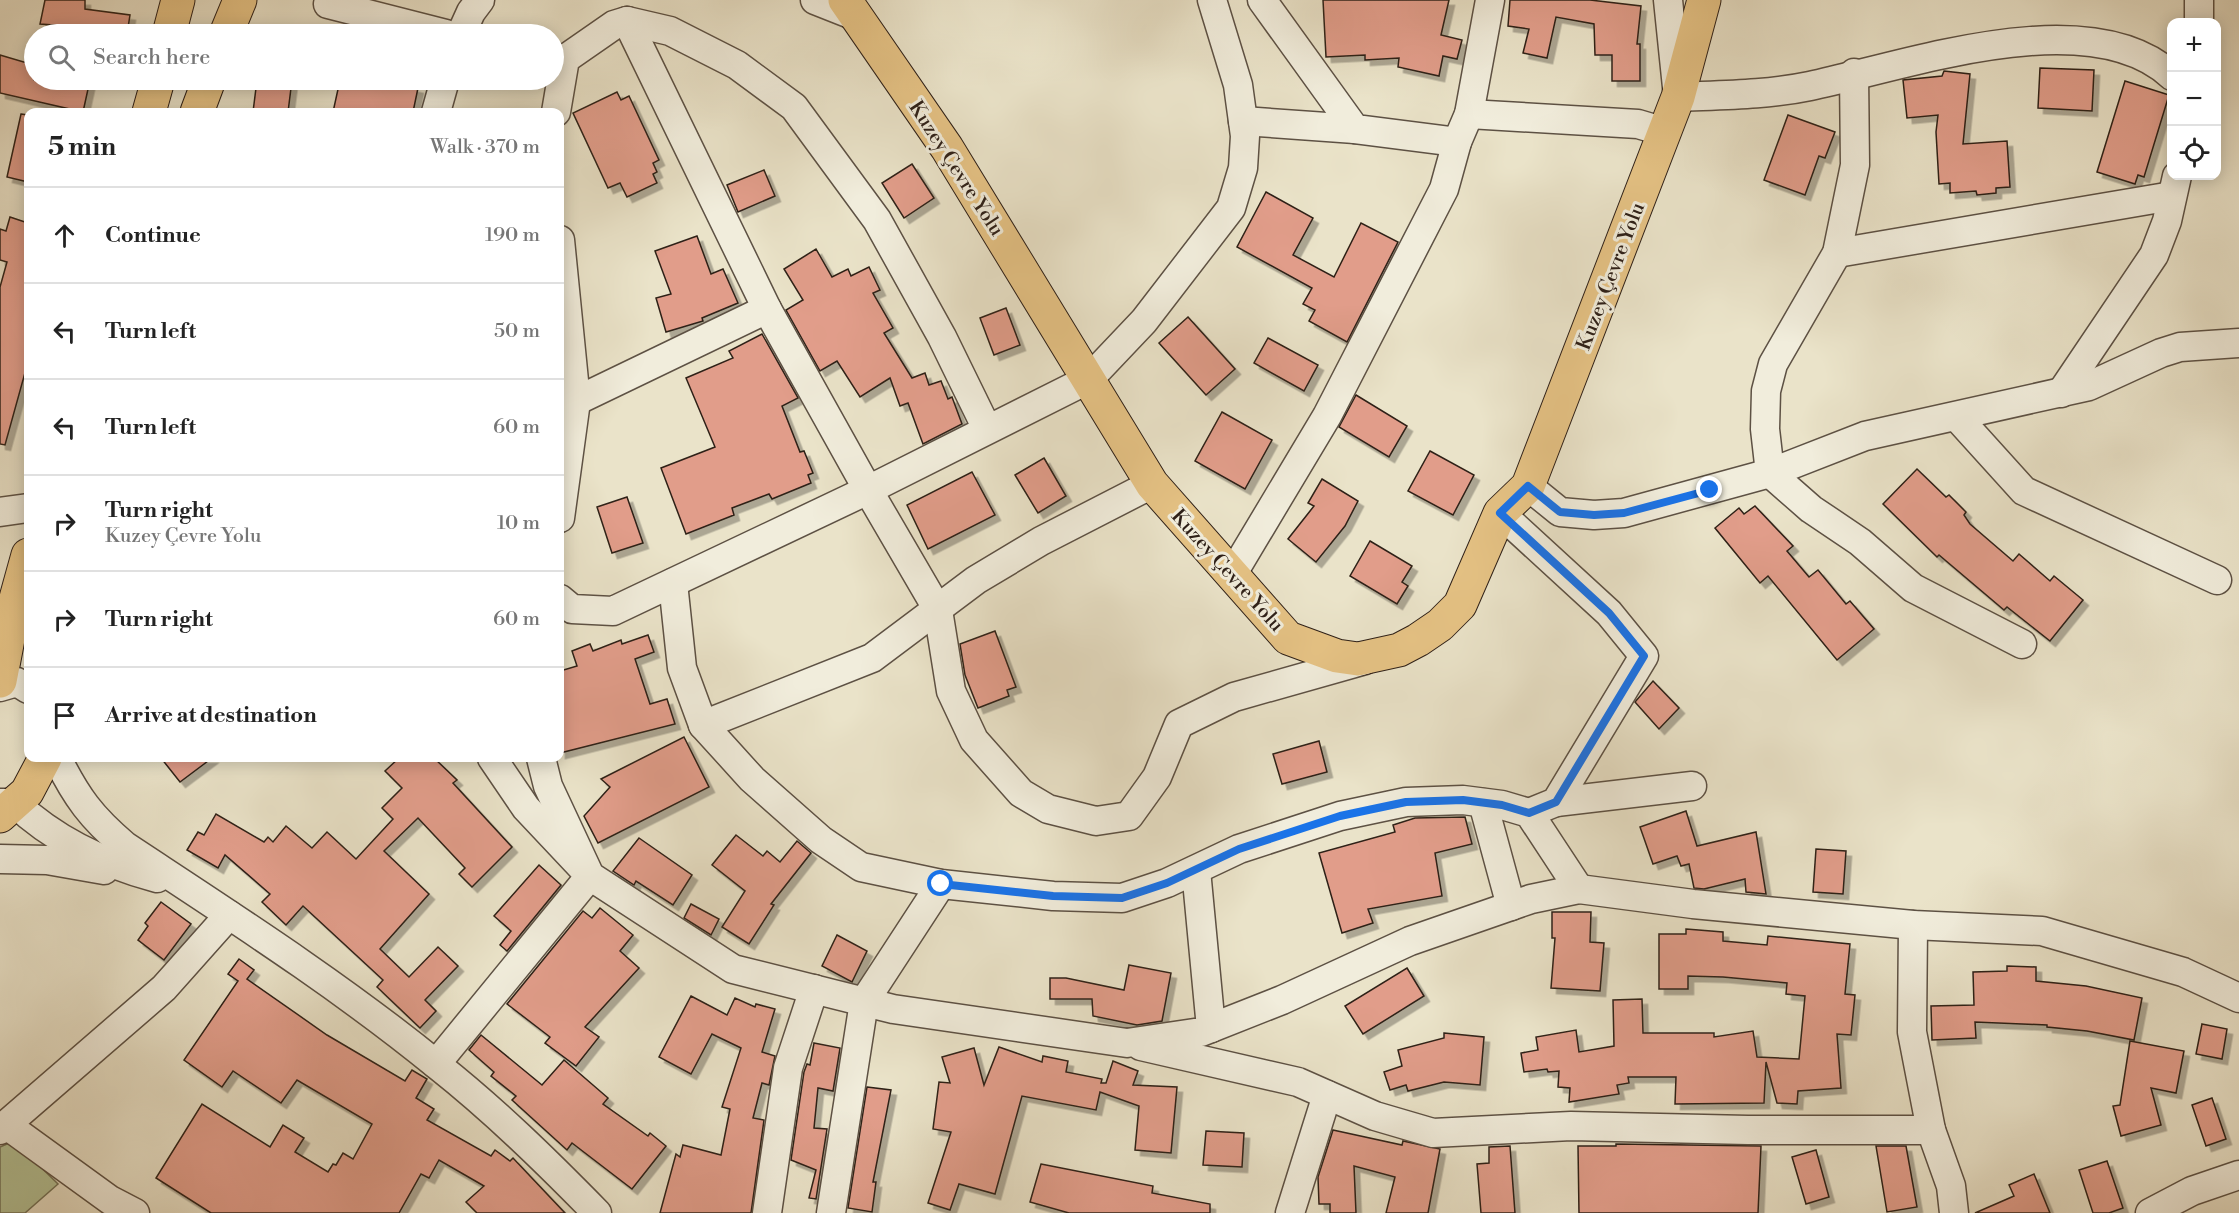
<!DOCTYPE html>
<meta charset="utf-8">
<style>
:root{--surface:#fff;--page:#f6f6f6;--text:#222;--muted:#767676;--line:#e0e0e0}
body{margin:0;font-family:"Libre Bodoni",serif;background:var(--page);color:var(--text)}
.controls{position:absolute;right:18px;top:18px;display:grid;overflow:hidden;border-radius:12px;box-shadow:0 3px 15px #0003}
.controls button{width:54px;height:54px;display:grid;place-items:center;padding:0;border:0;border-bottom:2px solid var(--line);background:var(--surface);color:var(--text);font:30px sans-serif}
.stop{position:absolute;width:18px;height:18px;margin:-14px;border:4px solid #1a73e8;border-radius:50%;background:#fff}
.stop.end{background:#1a73e8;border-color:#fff;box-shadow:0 2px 6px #0008}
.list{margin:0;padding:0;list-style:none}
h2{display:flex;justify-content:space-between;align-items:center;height:78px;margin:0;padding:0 24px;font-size:26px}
h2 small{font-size:20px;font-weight:400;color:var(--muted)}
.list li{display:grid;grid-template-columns:39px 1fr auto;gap:18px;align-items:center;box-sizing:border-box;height:96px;padding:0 24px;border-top:2px solid var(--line)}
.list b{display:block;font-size:22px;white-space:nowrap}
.list p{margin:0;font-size:20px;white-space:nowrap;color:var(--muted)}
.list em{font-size:20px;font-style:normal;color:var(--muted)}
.icon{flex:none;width:33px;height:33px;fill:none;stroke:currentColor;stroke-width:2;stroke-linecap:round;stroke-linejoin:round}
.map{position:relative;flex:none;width:2239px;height:1213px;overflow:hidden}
.search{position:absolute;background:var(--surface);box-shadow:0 3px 15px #0003;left:24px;top:24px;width:540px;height:66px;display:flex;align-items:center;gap:15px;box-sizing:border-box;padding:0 21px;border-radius:33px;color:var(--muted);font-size:22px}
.panel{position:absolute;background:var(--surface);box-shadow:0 3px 15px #0003;left:24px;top:108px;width:540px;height:654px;border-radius:12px}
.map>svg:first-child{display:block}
.green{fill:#b5c498;stroke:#727258;stroke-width:1.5}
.building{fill:#e19d8a;stroke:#2e2018;stroke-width:1.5;filter:url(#shadow)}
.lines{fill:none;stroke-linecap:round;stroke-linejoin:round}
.minor-casing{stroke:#5d5144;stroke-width:31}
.major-casing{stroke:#2e2018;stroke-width:35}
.minor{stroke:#f1eddc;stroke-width:28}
.major{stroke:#e5c284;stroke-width:33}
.route{stroke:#1a73e8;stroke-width:8}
.labels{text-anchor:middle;stroke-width:6;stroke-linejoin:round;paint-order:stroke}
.street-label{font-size:20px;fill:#2e2018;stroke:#f1eddc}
</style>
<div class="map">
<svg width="2239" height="1213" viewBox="0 0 2239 1213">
<defs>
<filter id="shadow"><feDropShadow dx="5.5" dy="5.5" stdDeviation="0" flood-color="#0004"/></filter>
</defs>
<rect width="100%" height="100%" fill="#eae3c9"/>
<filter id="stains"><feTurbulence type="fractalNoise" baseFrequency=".00333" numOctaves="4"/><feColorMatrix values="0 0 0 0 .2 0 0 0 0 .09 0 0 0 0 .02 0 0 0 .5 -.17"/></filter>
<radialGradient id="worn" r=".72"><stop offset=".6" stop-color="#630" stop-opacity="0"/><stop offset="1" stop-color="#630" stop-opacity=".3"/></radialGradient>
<path class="green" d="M 14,1141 L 58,1184 L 25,1213 L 0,1213 L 0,1147 Z"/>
<g class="building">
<path d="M 45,0 L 85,0 L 85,9 L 130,15 L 127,34 L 94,31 L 94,28 L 40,24 Z"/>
<path d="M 1323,0 L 1449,0 L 1441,35 L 1462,40 L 1457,59 L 1443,56 L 1439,76 L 1398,67 L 1399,58 L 1365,60 L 1365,55 L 1326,57 Z"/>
<path d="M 1510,0 L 1590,0 L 1641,6 L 1637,44 L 1640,44 L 1640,81 L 1612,81 L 1612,55 L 1595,55 L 1594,24 L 1556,17 L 1547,58 L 1523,53 L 1529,29 L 1508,26 Z"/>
<path d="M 0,55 L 34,65 L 34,80 L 90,80 L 83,112 L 0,93 Z"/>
<path d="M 2040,68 L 2094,70 L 2092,111 L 2038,108 Z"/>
<path d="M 1944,71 L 1970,74 L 1963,144 L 2007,141 L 2010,187 L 1996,188 L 1996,193 L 1977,195 L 1976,191 L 1950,193 L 1950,183 L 1939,184 L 1936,132 L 1938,115 L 1907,118 L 1903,80 L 1942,76 Z"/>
<path d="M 257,80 L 292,80 L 288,112 L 253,112 Z"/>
<path d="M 340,80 L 368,83 L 369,80 L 381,80 L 418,88 L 413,112 L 333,112 Z"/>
<path d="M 2125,81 L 2169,95 L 2144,177 L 2138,175 L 2135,184 L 2097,172 Z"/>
<path d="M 617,92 L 621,100 L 629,96 L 659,160 L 653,163 L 657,172 L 653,174 L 657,183 L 627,197 L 620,183 L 608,188 L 573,113 Z"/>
<path d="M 21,114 L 28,115 L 28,182 L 7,177 Z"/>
<path d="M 1788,115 L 1835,132 L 1825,158 L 1819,156 L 1805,195 L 1764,180 Z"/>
<path d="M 912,164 L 934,198 L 904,218 L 882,183 Z"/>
<path d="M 764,170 L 775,196 L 738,212 L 727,185 Z"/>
<path d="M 1266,192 L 1313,218 L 1293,255 L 1334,277 L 1361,223 L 1398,242 L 1347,342 L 1309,321 L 1315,310 L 1303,304 L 1312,288 L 1237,247 Z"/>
<path d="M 10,217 L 28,223 L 28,362 L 5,445 L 0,444 L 0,287 L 7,262 L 0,260 L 0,229 L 6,231 Z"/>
<path d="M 697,236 L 711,274 L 723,269 L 738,303 L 702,318 L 703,321 L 666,332 L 656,298 L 671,294 L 655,251 Z"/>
<path d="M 816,249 L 832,277 L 848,269 L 851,276 L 869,267 L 880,290 L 873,293 L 893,328 L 884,333 L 912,378 L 925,373 L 929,385 L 941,381 L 948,399 L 952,397 L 962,424 L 923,444 L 908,403 L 900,406 L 890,378 L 860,397 L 837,361 L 820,371 L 786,310 L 803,300 L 784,269 Z"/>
<path d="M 1006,308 L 1020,345 L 994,355 L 980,318 Z"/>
<path d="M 1188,317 L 1235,369 L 1206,395 L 1159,343 Z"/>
<path d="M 762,334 L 798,398 L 782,406 L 800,452 L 804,451 L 813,473 L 808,475 L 811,483 L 772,499 L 769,494 L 732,508 L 734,515 L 686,534 L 661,468 L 715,447 L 686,378 L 733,358 L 729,351 Z"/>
<path d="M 1268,338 L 1318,365 L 1304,391 L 1254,363 Z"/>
<path d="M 1356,395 L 1407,426 L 1389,457 L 1339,427 Z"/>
<path d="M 1222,412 L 1272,440 L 1245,489 L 1195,461 Z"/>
<path d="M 1430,451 L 1474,475 L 1453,515 L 1408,491 Z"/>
<path d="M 1044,458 L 1066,496 L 1038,513 L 1015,475 Z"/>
<path d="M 1917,469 L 1946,497 L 1949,495 L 1966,512 L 1964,515 L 1970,524 L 2013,561 L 2019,554 L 2050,581 L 2054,576 L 2083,600 L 2050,641 L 2007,607 L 2004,610 L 1939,555 L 1937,557 L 1883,504 Z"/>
<path d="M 972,472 L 995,515 L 928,549 L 907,505 Z"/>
<path d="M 1322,479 L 1358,501 L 1345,526 L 1316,562 L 1288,539 L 1314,506 L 1308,503 Z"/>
<path d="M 627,497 L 643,543 L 612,553 L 597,507 Z"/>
<path d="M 1755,506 L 1793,546 L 1787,551 L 1809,577 L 1818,570 L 1846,604 L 1850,601 L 1874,629 L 1837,660 L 1768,576 L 1760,583 L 1715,528 L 1739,508 L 1744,514 Z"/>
<path d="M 1370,541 L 1412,566 L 1402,582 L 1408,586 L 1397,604 L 1350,576 Z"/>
<path d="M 995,631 L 1016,687 L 1007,690 L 1009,696 L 978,708 L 965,675 L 960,644 Z"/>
<path d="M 648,635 L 654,652 L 635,659 L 650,704 L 667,699 L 675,724 L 560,753 L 560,671 L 577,666 L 572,651 L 590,644 L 593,651 L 621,640 L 622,644 Z"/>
<path d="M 1653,681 L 1679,708 L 1659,729 L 1635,702 Z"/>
<path d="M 684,737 L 709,787 L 598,843 L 584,816 L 610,787 L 601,779 Z"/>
<path d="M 1319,741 L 1327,772 L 1282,784 L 1273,754 Z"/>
<path d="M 161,758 L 212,758 L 180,782 Z"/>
<path d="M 399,758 L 434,758 L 457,780 L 453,783 L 512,847 L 472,887 L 459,874 L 465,868 L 418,818 L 384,851 L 429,894 L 380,949 L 409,977 L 438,947 L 458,966 L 425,1000 L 436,1011 L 420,1028 L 377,987 L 383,980 L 303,906 L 286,925 L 262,902 L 270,894 L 225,855 L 218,868 L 187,850 L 198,832 L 204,835 L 216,814 L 264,842 L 268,837 L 273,842 L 286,826 L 312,848 L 327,832 L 356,859 L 393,819 L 382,808 L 402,788 L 385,771 Z"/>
<path d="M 1686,811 L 1697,846 L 1756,832 L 1766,894 L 1746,892 L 1745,879 L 1704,889 L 1694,888 L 1689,864 L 1681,866 L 1677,856 L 1653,864 L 1640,827 Z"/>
<path d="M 1465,817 L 1472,844 L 1435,853 L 1442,896 L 1368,909 L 1373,923 L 1342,933 L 1319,853 L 1395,832 L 1393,825 L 1415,818 Z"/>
<path d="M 736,835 L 763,856 L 767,851 L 780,862 L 797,841 L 811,853 L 771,904 L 774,905 L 749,944 L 722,927 L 745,891 L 712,865 Z"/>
<path d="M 639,838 L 692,875 L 673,905 L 636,881 L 634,885 L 613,871 Z"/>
<path d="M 1816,849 L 1846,851 L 1843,894 L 1813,892 Z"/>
<path d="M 539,865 L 561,885 L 507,951 L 500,945 L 511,931 L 494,916 Z"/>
<path d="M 161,902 L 191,924 L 164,960 L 138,940 L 148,926 L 145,923 Z"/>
<path d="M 691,904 L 719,919 L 711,935 L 684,918 Z"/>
<path d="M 600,908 L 633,935 L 620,951 L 639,968 L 585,1027 L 599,1037 L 576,1066 L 545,1043 L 550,1037 L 507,1004 L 583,911 L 592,918 Z"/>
<path d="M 1552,912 L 1591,912 L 1590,942 L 1604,943 L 1600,991 L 1551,988 L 1555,938 L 1552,938 Z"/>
<path d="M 1686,929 L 1723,932 L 1723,941 L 1767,945 L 1768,936 L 1850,944 L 1845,994 L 1855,995 L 1851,1035 L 1837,1034 L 1841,1088 L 1798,1091 L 1797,1104 L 1777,1103 L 1766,1062 L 1764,1103 L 1675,1104 L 1676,1077 L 1628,1077 L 1629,1083 L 1617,1085 L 1619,1094 L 1569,1102 L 1570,1088 L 1558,1087 L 1559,1071 L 1548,1072 L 1547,1069 L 1524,1072 L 1521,1053 L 1538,1050 L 1536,1037 L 1576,1030 L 1579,1052 L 1614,1046 L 1613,1000 L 1642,999 L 1643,1033 L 1714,1033 L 1714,1037 L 1753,1031 L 1757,1057 L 1799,1059 L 1805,996 L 1786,994 L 1787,983 L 1723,977 L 1688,976 L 1688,989 L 1659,989 L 1659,934 L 1686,934 Z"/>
<path d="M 837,935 L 867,951 L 852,982 L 822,966 Z"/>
<path d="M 239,959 L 254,970 L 247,979 L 327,1035 L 405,1081 L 412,1070 L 427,1079 L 416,1098 L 434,1109 L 427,1120 L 491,1156 L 495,1150 L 510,1161 L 513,1158 L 565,1213 L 477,1213 L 466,1202 L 484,1186 L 439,1160 L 429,1178 L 421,1174 L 399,1213 L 211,1213 L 156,1178 L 202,1104 L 270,1147 L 283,1125 L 304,1138 L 295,1152 L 328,1172 L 333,1164 L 336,1165 L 343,1153 L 353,1159 L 372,1124 L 297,1080 L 281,1103 L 233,1071 L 222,1087 L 184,1060 L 238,981 L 228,974 Z"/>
<path d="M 1129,965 L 1171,973 L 1162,1021 L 1137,1025 L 1093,1016 L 1092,999 L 1050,999 L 1050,978 L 1066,978 L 1124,990 Z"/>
<path d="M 2007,966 L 2036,967 L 2036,981 L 2086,986 L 2142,998 L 2134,1040 L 2087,1031 L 2047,1027 L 2047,1025 L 1975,1022 L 1976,1038 L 1932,1040 L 1931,1006 L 1974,1005 L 1973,972 L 2007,971 Z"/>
<path d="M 1407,968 L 1424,996 L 1363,1034 L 1345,1006 Z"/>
<path d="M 691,996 L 727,1015 L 735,998 L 755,1007 L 756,1004 L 775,1009 L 762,1052 L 775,1056 L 769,1085 L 762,1083 L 753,1118 L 764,1120 L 751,1213 L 660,1213 L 676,1154 L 680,1157 L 683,1145 L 721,1155 L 730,1109 L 722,1107 L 741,1048 L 712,1034 L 691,1074 L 659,1057 Z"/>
<path d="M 2202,1024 L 2227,1029 L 2222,1059 L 2196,1054 Z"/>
<path d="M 1444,1033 L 1484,1037 L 1480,1085 L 1444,1082 L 1408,1091 L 1406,1085 L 1390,1090 L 1384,1072 L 1402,1066 L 1398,1050 L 1444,1038 Z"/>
<path d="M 481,1035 L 542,1085 L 564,1060 L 608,1098 L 603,1104 L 648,1136 L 650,1133 L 666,1146 L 632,1189 L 572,1143 L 567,1150 L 512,1100 L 516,1096 L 491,1076 L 494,1072 L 469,1050 Z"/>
<path d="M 2130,1041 L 2184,1051 L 2176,1093 L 2151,1088 L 2161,1125 L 2121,1136 L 2113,1106 L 2120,1105 Z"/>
<path d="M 814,1043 L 840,1048 L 833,1091 L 818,1088 L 814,1128 L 827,1129 L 816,1199 L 809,1198 L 816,1170 L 791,1160 L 804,1072 L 807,1064 L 810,1065 Z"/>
<path d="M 999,1047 L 1042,1062 L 1043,1056 L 1068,1061 L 1066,1072 L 1102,1079 L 1101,1083 L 1106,1083 L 1113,1061 L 1138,1071 L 1133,1085 L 1177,1087 L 1171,1153 L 1135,1150 L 1139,1106 L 1100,1092 L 1096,1110 L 1022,1096 L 995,1194 L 959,1184 L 950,1210 L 928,1203 L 951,1132 L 933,1129 L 939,1082 L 950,1083 L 942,1057 L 974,1048 L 984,1085 Z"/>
<path d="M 867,1087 L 891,1090 L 873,1182 L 876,1182 L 872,1212 L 848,1208 Z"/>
<path d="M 2212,1098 L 2226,1139 L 2206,1146 L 2192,1105 Z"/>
<path d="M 1333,1130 L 1402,1145 L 1403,1141 L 1440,1149 L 1428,1213 L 1386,1213 L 1395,1177 L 1354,1166 L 1356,1213 L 1330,1213 L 1330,1204 L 1319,1204 L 1318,1177 Z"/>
<path d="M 1206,1131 L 1244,1133 L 1242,1167 L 1203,1165 Z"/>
<path d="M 1616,1144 L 1761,1146 L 1758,1213 L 1579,1213 L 1578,1146 L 1616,1146 Z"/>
<path d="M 1510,1146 L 1515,1213 L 1481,1213 L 1477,1164 L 1489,1163 L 1489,1147 Z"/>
<path d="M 1876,1146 L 1906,1146 L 1917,1207 L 1887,1212 Z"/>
<path d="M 1816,1150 L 1829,1197 L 1806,1204 L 1792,1157 Z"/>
<path d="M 2107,1161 L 2123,1208 L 2109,1213 L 2093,1213 L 2079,1170 Z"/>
<path d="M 1041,1164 L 1153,1186 L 1152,1193 L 1210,1204 L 1210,1213 L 1069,1213 L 1030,1202 Z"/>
<path d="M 2034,1174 L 2050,1213 L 1975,1213 L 2014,1196 L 2009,1185 Z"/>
</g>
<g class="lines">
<defs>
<g id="minor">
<path d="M 815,0 L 858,17"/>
<path d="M 1262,0 L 1355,129 L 1457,142"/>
<path d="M 1668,0 L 1678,97 C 1723,95 1767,95 1810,86 C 1908,65 2090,0 2172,76"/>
<path d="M 2199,0 L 2199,22"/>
<path d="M 328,4 L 446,34"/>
<path d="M 627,21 L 767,309 L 868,490 L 938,610 L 951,691 L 974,740 L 1021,793 L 1048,809 L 1096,821 L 1129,816 L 1157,777 L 1179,724 L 1234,697 L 1365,660"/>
<path d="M 461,34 L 471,12 L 480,0"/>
<path d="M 1854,73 L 1855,165 L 1837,253 L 1773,364 L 1766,391 L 1765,429 L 1770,473 L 1811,509 L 1860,542 L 1913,588 L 2022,644"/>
<path d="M 436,112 L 445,80"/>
<path d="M 556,112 L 565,59 L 614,25 L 627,21 L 670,31 L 737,65 L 794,107 L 877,220 L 942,337 L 987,429"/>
<path d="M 1469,114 L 1638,124 L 1665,132"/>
<path d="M 1243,121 L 1355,129"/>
<path d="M 560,240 L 576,401 L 560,518"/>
<path d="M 1837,253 L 2172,196"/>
<path d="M 2061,393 L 2154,255 L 2167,221 L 2177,176"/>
<path d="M 576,401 L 767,309"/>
<path d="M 1957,417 L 2024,491 L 2217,580"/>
<path d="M 1528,486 L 1560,512 L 1594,515 L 1624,513 L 1770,473 L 1865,436 L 2089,386 L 2161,353 L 2180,347 L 2239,343"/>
<path d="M 0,512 L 28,508"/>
<path d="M 1500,513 L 1609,613 L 1644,656 L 1556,802 L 1529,813"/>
<path d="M 1233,573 L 1327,416 L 1444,189 L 1457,142 L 1469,114 L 1490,0"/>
<path d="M 673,583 L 682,668 L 703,725 L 752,779 L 821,840 L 861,867 L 941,884 L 1053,896 L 1122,898 L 1167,883 L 1239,849 L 1340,816 L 1406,802 L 1463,800 L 1502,805 L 1529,813 L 1579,889"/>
<path d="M 560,599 L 572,609 L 613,611 L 868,490 L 1089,379 L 1144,321 L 1231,208 L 1243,168 L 1245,136 L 1238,85 L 1212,0"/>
<path d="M 0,687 L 17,682 L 28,689"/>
<path d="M 703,725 L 872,658 L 976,580 L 1041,541 L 1152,484"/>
<path d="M 57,758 C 77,798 91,817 125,846 C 231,916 339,985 437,1065 C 494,1110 546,1161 597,1213"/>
<path d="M 541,758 L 548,786 L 590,876 L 733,969 L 893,1009 L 1127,1043 L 1201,1032 L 1282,1000 L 1410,941 L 1531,899 L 1579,889 L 1693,904 L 1913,925 L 2042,931 L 2183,972 L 2239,998"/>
<path d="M 1556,802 L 1692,786"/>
<path d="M 0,803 L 15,803 C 54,840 105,864 157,878"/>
<path d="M 1483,803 L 1511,906"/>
<path d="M 0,859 L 47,860 L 104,870"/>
<path d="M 1196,870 L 1211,1028"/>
<path d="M 1913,925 L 1912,1032 L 1931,1130 L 1951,1186 L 1954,1213"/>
<path d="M 1141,1046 L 1298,1082 L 1375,1116 L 1433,1133 L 1571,1126 L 1748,1130 L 1931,1130"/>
<path d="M 436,1064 L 590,876 L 526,808 L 492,758"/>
<path d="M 8,1126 L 110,1200 L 135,1213"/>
<path d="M 0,1130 L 164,988 L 229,915"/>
<path d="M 767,1213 L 788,1068 L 814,989"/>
<path d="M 831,1213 L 864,1002 L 941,884"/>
<path d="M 1290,1213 L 1327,1095"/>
<path d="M 2150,1213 L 2192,1191 L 2239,1175"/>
</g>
<g id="major">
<path d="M 845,0 L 947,148 L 1152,484 L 1288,638 L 1337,656 L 1358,659 L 1399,650 L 1418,640 L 1440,625 L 1460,605 L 1500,513 L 1528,486 L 1678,97 L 1704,0"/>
<path d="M 169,34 L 178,0"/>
<path d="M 226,34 L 240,0"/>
<path d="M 149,112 L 158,80"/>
<path d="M 197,112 L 209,80"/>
<path d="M 0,681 L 15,602 L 28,555"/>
<path d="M 0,816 L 27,792 L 45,758"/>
</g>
</defs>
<use href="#minor" class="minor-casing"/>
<use href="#major" class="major-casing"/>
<use href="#minor" class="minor"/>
<use href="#major" class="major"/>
</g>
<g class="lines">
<path class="route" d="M 941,884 L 1053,896 L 1122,898 L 1167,883 L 1239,849 L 1340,816 L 1406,802 L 1463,800 L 1502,805 L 1529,813 L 1556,802 L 1644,656 L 1609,613 L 1500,513 L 1528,486 L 1560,512 L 1594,515 L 1624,513 L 1710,490"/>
</g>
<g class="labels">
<g class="street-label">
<text transform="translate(957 168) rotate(57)" y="7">Kuzey Çevre Yolu</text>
<text transform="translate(1610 276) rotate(-69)" y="7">Kuzey Çevre Yolu</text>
<text transform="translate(1228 570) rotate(48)" y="7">Kuzey Çevre Yolu</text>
</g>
</g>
<rect width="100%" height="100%" filter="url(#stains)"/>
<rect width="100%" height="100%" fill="url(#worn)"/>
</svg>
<div class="controls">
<button>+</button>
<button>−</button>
<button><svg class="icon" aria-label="locate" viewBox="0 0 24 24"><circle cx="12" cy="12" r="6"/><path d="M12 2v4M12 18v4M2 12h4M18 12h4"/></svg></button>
</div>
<div class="stop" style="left:941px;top:884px"></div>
<div class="stop end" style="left:1710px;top:490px"></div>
<div class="search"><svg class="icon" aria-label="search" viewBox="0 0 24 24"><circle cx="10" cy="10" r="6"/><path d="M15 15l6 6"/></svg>Search here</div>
<section class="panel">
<h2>5 min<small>Walk · 370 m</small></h2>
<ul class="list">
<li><svg class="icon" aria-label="ahead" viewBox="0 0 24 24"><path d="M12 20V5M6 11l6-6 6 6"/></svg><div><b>Continue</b></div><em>190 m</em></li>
<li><svg class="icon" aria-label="left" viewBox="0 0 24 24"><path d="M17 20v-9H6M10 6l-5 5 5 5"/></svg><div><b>Turn left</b></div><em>50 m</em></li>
<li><svg class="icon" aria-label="left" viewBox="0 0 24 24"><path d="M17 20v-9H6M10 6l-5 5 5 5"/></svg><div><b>Turn left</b></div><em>60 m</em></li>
<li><svg class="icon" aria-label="right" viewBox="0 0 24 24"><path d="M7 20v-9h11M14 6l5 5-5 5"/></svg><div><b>Turn right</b><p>Kuzey Çevre Yolu</p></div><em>10 m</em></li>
<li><svg class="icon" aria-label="right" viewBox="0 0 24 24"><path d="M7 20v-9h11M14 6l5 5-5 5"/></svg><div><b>Turn right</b></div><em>60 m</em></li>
<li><svg class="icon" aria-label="arrive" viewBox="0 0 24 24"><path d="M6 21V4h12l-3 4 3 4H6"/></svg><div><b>Arrive at destination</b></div></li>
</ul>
</section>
</div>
